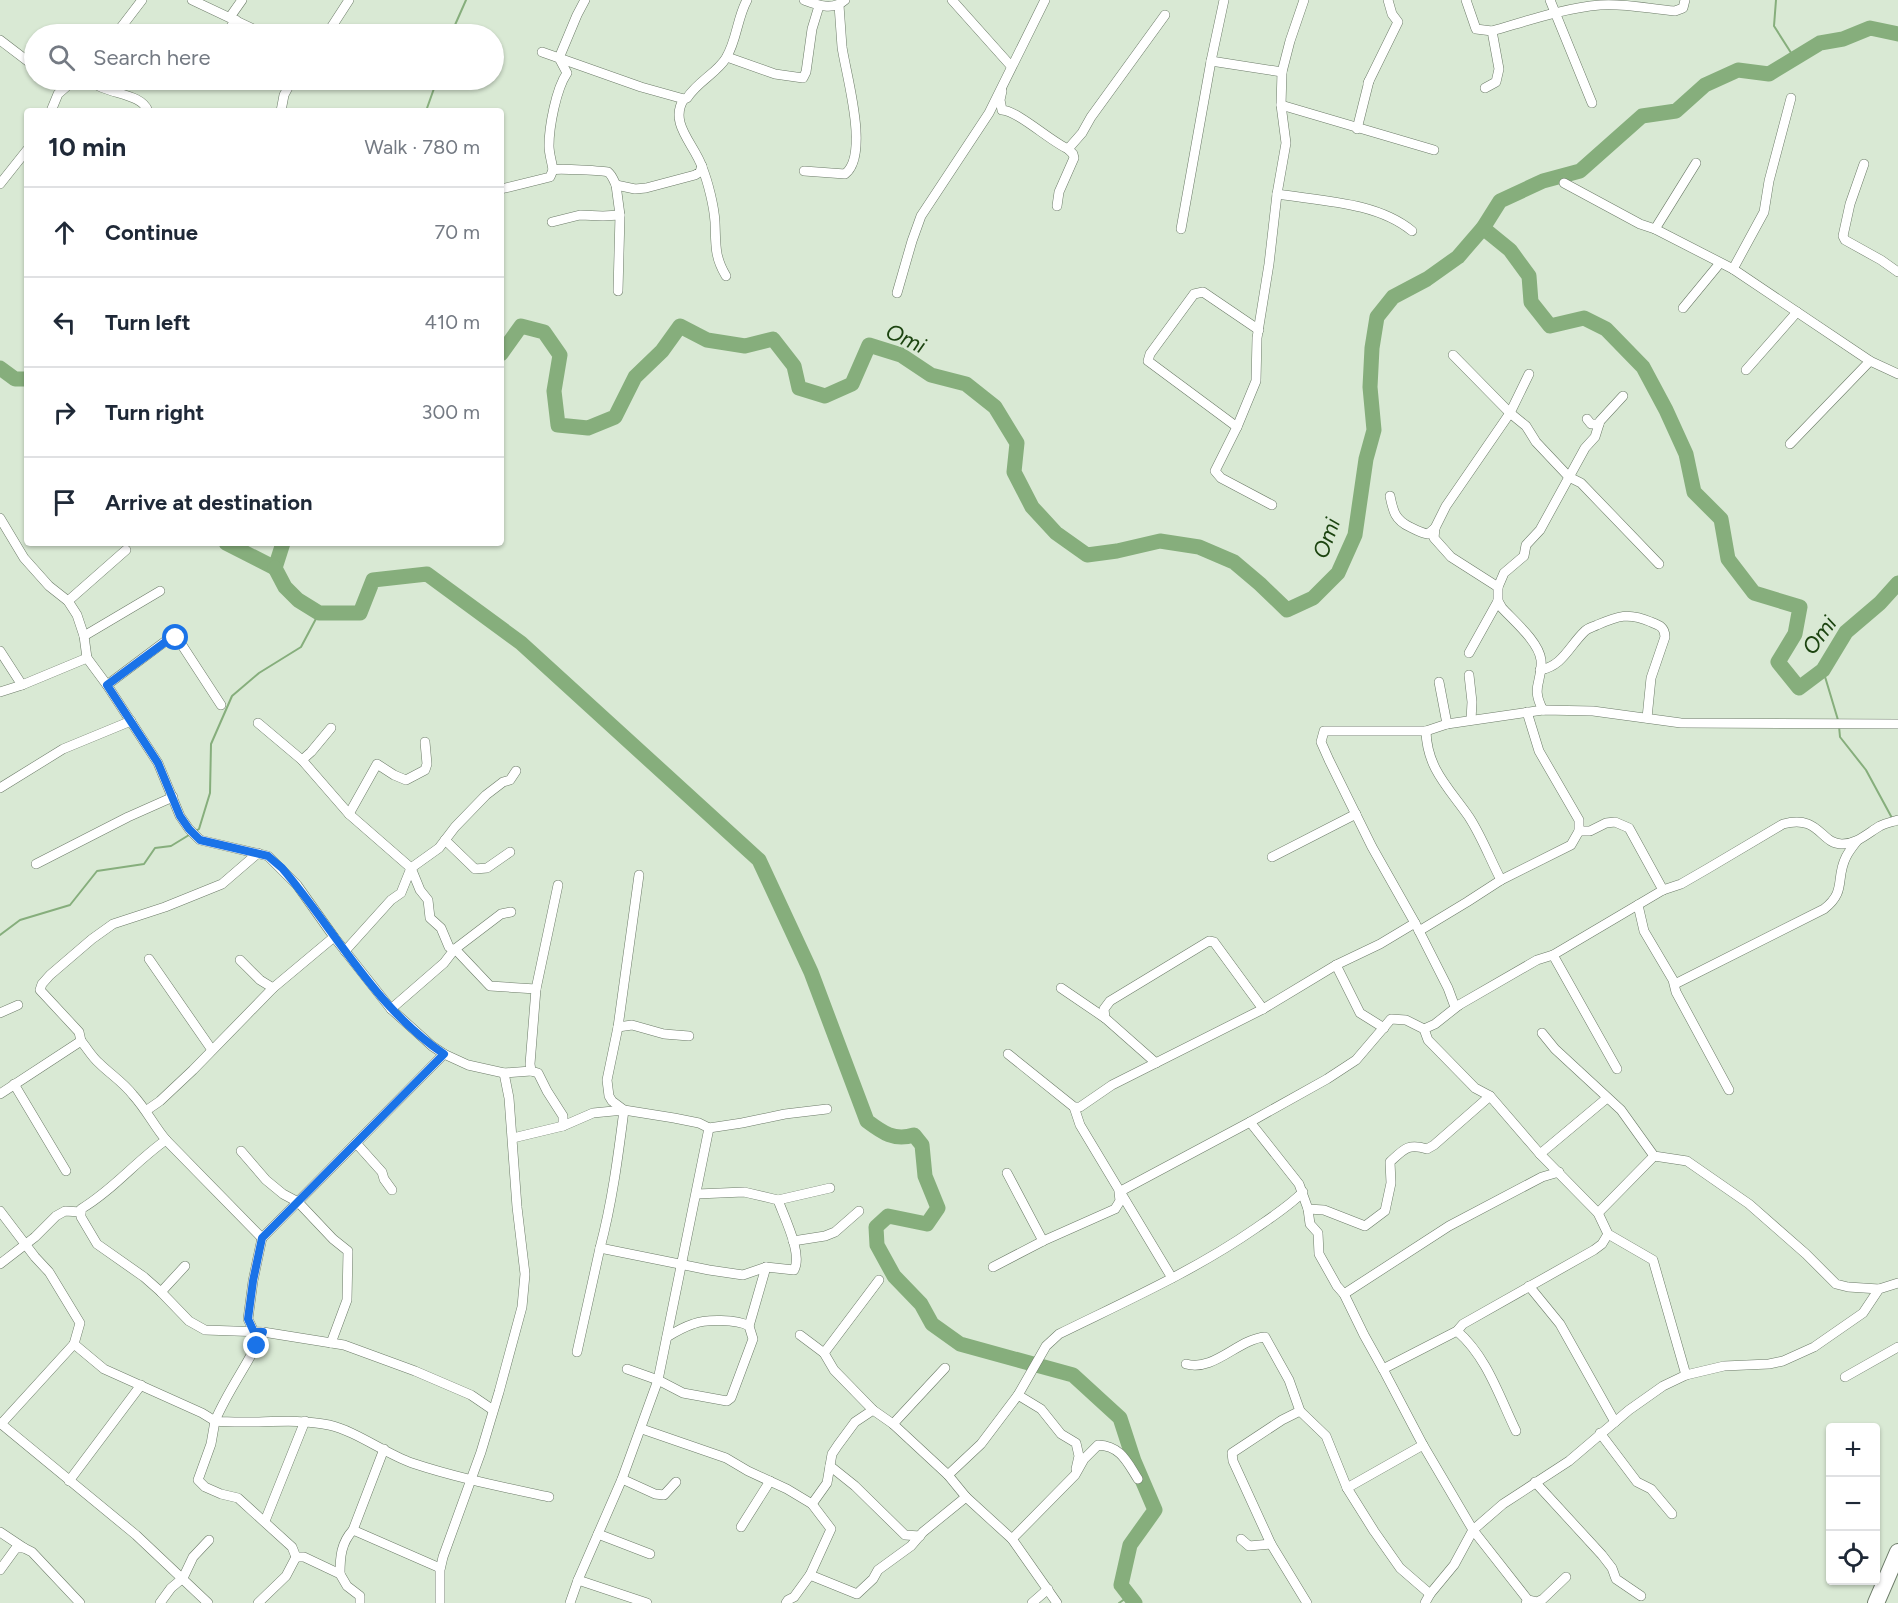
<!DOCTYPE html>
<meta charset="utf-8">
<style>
:root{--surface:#fff;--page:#f2f2f3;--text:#1f2937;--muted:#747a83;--line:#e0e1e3}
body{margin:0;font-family:Figtree,sans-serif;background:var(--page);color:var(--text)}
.controls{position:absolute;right:18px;bottom:18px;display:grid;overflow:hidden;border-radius:6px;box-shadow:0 2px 4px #0004}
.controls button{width:54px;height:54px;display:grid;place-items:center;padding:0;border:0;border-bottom:2px solid var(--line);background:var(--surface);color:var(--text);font:30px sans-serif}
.stop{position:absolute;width:18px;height:18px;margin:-14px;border:4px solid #1a73e8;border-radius:50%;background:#fff}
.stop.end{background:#1a73e8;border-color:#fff;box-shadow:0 2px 6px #0008}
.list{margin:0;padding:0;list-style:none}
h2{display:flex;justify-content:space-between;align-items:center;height:78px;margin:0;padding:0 24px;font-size:26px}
h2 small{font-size:20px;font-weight:400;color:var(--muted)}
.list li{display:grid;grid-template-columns:39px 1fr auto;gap:18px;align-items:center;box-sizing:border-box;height:90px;padding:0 24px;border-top:2px solid var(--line)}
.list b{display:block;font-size:22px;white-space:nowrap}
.list em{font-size:20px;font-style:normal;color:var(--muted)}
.icon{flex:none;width:33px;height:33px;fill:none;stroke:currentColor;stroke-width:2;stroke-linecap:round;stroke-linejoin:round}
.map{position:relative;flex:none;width:1898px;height:1603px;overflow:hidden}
.search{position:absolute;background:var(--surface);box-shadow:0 2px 4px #0004;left:24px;top:24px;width:480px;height:66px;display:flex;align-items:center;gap:15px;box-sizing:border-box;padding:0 21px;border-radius:33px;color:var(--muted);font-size:22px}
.panel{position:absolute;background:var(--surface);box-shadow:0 2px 4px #0004;left:24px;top:108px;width:480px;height:438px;border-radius:6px}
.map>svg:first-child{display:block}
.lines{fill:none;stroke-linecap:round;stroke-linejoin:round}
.stream{stroke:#86ae7c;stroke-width:2}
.river{stroke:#86ae7c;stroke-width:15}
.street-casing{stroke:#6c7b68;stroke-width:10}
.highway-casing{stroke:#6c7b68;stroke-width:18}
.street{stroke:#fff;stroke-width:9}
.highway{stroke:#fff;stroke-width:16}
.route{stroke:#1a73e8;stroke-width:8}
.labels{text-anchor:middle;stroke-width:5;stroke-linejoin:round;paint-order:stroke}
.water-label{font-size:22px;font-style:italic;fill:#1c4410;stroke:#d9e9d4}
</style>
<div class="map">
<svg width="1898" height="1603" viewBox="0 0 1898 1603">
<rect width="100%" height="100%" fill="#d9e9d4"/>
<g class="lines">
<g class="stream">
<path d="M 1776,0 L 1774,26 L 1795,59"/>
<path d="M 451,34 L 466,0"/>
<path d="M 426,111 L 437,80"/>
<path d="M 1823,670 L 1838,720"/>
<path d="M 1839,726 L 1840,737 L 1866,770 L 1892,818"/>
<path d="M 194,832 L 199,829 L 210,793 L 211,744 L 232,696 L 259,673 L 301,647 L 319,613"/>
<path d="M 0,935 L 20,920 L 70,905 L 97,871 L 144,864 L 155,848 L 171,846 L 189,835"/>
<path d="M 1119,1603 L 1129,1596"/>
</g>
<g class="river">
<path d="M 1483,228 L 1510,250 L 1529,276 L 1531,302 L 1550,326 L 1584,318 L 1606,329 L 1643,367 L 1666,410 L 1686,454 L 1694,492 L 1721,519 L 1728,559 L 1754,593 L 1800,607 L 1795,634 L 1778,662 L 1799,688 L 1823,670 L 1846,632 L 1880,603 L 1898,583"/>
<path d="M 501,354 L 521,326 L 544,332 L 560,355 L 554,391 L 558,425 L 588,428 L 615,417 L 635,377 L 662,351 L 680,326 L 707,340 L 745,346 L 773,339 L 794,366 L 799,388 L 825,396 L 852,384 L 869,345 L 901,355 L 931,375 L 966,384 L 995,407 L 1017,443 L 1014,472 L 1032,507 L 1056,533 L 1087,555 L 1117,551 L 1160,541 L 1199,547 L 1234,562 L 1260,584 L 1287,610 L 1313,598 L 1338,573 L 1355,535 L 1366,459 L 1374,430 L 1370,387 L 1372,348 L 1377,317 L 1393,297 L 1427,279 L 1458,257 L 1483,228 L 1500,201 L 1543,181 L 1580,171 L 1642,116 L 1676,111 L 1705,85 L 1738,70 L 1769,74 L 1820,43 L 1843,39 L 1870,28 L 1898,34"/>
<path d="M 0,368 L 15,379 L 27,379"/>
<path d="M 226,543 L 275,568 L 283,543"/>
<path d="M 275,568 L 285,587 L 298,600 L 319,613 L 360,613 L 373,580 L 427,574 L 521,643 L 759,860 L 811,972 L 867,1121 C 883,1133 894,1141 914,1135 L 922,1145 L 925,1176 L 938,1208 L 927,1224 L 888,1216 L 876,1227 L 877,1245 L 894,1276 L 921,1304 L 932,1324 L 960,1344 L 1073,1375 L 1120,1418 L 1134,1461 L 1155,1510 L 1130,1545 L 1121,1585 L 1135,1603"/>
</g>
<defs>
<g id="street">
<path d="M 192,0 L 264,34"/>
<path d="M 804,0 C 817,5 833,11 845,0"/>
<path d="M 952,0 L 1011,66"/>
<path d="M 1466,0 L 1476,29 L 1492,31 L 1499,69 L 1496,82 L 1485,88"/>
<path d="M 1550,0 L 1592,103"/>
<path d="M 230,17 L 242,0"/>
<path d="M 1492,31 C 1527,21 1564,8 1600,5 C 1625,3 1650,9 1675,11 L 1683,8 L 1685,0"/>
<path d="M 116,34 L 142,0"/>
<path d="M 230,34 L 230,28 L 236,20"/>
<path d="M 327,34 L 349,0"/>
<path d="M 0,40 L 34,66"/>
<path d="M 542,52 L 641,87 L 684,99 L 687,98 C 698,81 717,73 726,58 C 737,40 737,18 747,0"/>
<path d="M 727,57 L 775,74 L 803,78 L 806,72 L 812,29 L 819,6"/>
<path d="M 1211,61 L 1282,72"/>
<path d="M 90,80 C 105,95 141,92 148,111"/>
<path d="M 1368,83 L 1398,22 L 1392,14 L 1388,0"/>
<path d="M 1002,91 L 1000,100 L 1002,110 C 1018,111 1050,141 1068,149"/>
<path d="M 684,99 C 668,123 695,145 702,167 C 708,182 714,206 715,222 C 716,244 714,256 726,276"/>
<path d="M 1281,105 L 1434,150"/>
<path d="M 51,111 L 58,94 L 74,80"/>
<path d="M 281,111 L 284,95 L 292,80"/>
<path d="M 1357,129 L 1369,81"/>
<path d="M 1864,164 L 1850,204 L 1843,236 L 1845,240 L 1881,260 L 1898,272"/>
<path d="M 553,170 C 552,162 549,154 549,146 C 549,127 556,89 567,73 L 559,58 L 577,15 L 585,0"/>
<path d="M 804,171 L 845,174 C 870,155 846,75 842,47 C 841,33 840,19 839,5"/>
<path d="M 1564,183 L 1640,224 L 1655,229 L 1733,269 L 1870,361 L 1898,374"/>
<path d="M 0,184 L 27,150"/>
<path d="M 616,185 L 620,215 L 618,291"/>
<path d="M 501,189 L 550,177 L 553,170 C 558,168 605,171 608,172 C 612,175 614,181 616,185 L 635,189 L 646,188 L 695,175 L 700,172 L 702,166"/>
<path d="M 1277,194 C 1321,201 1377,202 1412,231"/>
<path d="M 1057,206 L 1059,192 L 1074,158 L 1073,154 L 1068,149 L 1082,133 L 1091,117 L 1165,15"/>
<path d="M 552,222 L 580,215 L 603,216 L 620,215"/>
<path d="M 1181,229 L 1211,61 L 1224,0"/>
<path d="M 1655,229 L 1696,163"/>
<path d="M 1733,269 L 1764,212 L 1769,181 L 1791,98"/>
<path d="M 897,293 L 912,241 L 921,216 L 989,113 L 1045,0"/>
<path d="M 1683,308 L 1720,263"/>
<path d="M 1453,355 L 1510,413 L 1526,426 L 1536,442 L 1569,477 L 1581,483 L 1659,564"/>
<path d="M 1746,370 L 1797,312"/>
<path d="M 1587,419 L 1591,424 L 1599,424"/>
<path d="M 1237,427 L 1148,361 L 1150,354 L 1194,294 L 1203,292 L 1259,330"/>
<path d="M 1790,444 L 1870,361"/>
<path d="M 1390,496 C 1393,511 1395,520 1410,527 C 1416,530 1421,533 1428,534 L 1435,528 L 1434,538 L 1451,557 L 1498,587 L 1498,601 L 1502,608 C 1514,621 1539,642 1541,660 C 1543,682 1530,686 1543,710"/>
<path d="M 1272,505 L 1221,478 L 1215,471 L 1237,427 L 1256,381 L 1257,338 L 1269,264 L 1277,194 L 1286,143 L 1281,105 L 1282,72 L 1290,41 L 1304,0"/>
<path d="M 0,518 L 24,558 L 49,586 L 68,601 L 77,615 L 84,636 L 87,658 L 107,685 L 158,763 L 180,816 L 189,829 L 200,840 L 268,856 L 297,885 L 334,937 L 391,1009 L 432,1046 L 444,1054 L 468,1065 L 504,1073 L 531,1071 L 530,1064 L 536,989 L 558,885"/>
<path d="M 1435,528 L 1446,506 L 1510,413 L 1529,374"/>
<path d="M 1498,587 L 1504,573 L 1524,556 L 1526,545 L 1540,530 L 1585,448 L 1595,437 L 1600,421 L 1623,396"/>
<path d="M 68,601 L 126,550"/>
<path d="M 84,636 L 160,591"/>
<path d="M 0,651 L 22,685"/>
<path d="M 1469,653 L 1498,601"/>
<path d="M 1540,670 C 1563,666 1569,646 1585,631 C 1588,628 1593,627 1597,625 C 1618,616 1628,612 1651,622 C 1659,625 1665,627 1665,637 L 1651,678 L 1647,718"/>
<path d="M 1469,675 L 1472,702 L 1471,720"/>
<path d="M 1439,682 L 1447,724"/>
<path d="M 107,685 L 167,640 L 176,638 L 178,639 L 221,705"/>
<path d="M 0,692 L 22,685 L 87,658"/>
<path d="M 258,723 L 302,760 L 349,814 L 411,868 L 420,890 L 428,900 L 430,918 L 441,928 L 449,947 L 454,950 L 444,963 L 391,1009"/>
<path d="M 1426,731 C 1427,769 1449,788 1469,817 C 1482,837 1490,859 1501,880"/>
<path d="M 302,760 L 311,752 L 331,728"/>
<path d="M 0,788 L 63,749 L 131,721"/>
<path d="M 349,814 L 377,764 L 394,775 L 406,780 L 425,770 L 427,764 L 425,742"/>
<path d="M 1579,831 L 1590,831 L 1606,823 L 1615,822 L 1629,828 L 1663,890"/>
<path d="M 445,840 L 475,869 L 487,868 L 510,852"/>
<path d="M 1272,857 L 1356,814"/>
<path d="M 36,864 L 128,817 L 173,797"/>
<path d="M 639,875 L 618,1027 L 607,1080 L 609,1096 L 612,1101 L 624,1110 L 674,1118 L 699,1123 L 709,1128 L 742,1123 L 785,1114 L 827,1109"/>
<path d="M 1638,905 L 1644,931 L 1673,980 L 1676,992 L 1729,1090"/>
<path d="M 511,912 L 501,914 L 455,949 L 490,986 L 536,989"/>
<path d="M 1419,931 L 1467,902 L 1501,880 L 1571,845 L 1579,831 L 1579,820 L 1539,751 L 1527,712"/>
<path d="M 345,951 L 391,900 L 401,893 L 411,868 L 439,848 L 455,827 L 486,795 L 503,782 L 510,780 L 516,771"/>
<path d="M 1553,955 L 1617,1069"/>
<path d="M 149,959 L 212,1050"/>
<path d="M 240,960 L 260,980 L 273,988"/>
<path d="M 1336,965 L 1360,1013 L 1384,1028"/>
<path d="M 1675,984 L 1824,909 C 1847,891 1835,879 1846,857 C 1849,851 1853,846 1857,841"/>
<path d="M 1061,988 L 1105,1018"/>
<path d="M 1459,1005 L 1455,1007 L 1448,988 L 1415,923 L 1372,847 L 1329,760 L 1321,742 L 1324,731 L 1426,731 L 1447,724 L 1543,710 L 1593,711 L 1681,723 L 1898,724"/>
<path d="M 0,1013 L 18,1005"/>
<path d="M 618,1027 L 632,1025 L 664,1034 L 689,1036"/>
<path d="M 1424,1029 L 1435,1024 L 1459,1005 L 1537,960 L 1553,955 L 1663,890 L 1681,884 L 1707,869 L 1783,824 C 1820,814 1820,844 1842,844 C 1857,844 1868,833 1880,826 C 1886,823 1892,822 1898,820"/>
<path d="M 1542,1033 L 1555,1049 L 1621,1110 L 1654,1156 L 1687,1161 L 1749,1204 L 1806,1254 L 1836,1284 L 1848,1287 L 1879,1289"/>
<path d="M 81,1041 C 87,1048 92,1057 99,1063 C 110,1074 123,1082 133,1095 C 146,1109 154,1126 166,1140 C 136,1161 113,1190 81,1209 L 81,1217 L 97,1244 L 144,1277 L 161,1292 L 189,1321 L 205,1330 L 263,1332 C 249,1363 228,1390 215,1421 C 253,1425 292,1417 329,1425 C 356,1431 386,1454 412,1463 C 457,1478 503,1487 549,1497"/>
<path d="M 1008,1054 L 1074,1107 L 1080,1107 L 1112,1085 L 1263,1009 L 1336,965 L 1380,944 L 1415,923"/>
<path d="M 1156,1063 L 1105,1018 L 1104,1009 L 1110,1001 L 1209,941 L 1214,942 L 1263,1009"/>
<path d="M 531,1071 L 538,1073 L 547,1091 L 563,1116 L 563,1126 L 593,1113 L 624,1110 C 618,1157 612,1203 600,1248 L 709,1270 L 743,1275 L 766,1267 L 794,1270 C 803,1254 784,1217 778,1200 L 744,1192 L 697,1194"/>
<path d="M 14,1084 L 66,1171"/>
<path d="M 0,1094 L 81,1041 L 79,1032 L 40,990 L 42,984 L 50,975 L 92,939 L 113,924 L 165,907 L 222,884 L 258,853"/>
<path d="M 1074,1107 L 1080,1125 L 1172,1278"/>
<path d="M 147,1110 L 160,1101 L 193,1070 L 273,988 L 334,937"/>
<path d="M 1250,1122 L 1299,1184 L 1308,1209 L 1310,1224 L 1318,1233 L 1319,1254 L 1337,1286 L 1344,1294 L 1364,1335 L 1383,1369 L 1457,1331 L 1463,1324 L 1594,1250 L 1602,1244 L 1608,1234"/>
<path d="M 513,1138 L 563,1126"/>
<path d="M 166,1140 L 262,1238 L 444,1054"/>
<path d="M 356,1143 L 382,1172 L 384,1179 L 392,1190"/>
<path d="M 241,1151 L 266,1180 L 283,1194 L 298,1202 L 333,1239 L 348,1251 L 347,1300 L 331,1343"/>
<path d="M 1540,1154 L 1607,1098"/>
<path d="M 1007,1173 L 1043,1241"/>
<path d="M 778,1200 L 830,1188"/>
<path d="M 1308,1209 L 1324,1210 L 1365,1226 L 1385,1211 L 1391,1183 L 1390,1162 C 1404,1149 1408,1143 1427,1149 L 1434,1145 L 1490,1096"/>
<path d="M 0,1211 L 35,1257 L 49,1272 L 80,1323 L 74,1344 L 104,1369 L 202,1413 L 215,1421 L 211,1444 L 198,1480 L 205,1487 L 221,1494 L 238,1498 L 292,1547 L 296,1557 L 304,1557 L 340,1574 L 347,1586 L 360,1596 L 360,1603"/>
<path d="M 1598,1213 L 1654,1156"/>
<path d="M 793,1241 L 825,1236 L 835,1232 L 859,1211"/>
<path d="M 0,1264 L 35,1237 L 56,1216 L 65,1211 L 81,1212"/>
<path d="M 993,1267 L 1043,1241 L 1115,1209 L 1120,1201 L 1119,1192 L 1250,1122 L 1327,1079 L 1356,1060 L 1391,1019 L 1406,1020 L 1424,1029 L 1428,1040 L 1475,1088 L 1490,1096 L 1540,1154 L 1598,1213 L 1608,1234 L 1653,1260 L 1686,1375"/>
<path d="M 1529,1286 L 1560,1324 L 1615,1422"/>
<path d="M 161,1292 L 185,1266"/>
<path d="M 1344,1294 L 1449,1226 L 1542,1177 L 1559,1172"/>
<path d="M 749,1326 L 766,1267"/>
<path d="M 1457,1331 C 1487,1357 1499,1396 1516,1431"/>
<path d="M 254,1332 L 248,1319 L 253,1281 L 262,1238"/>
<path d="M 263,1332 L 344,1345 L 415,1371 L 471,1395 L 493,1410"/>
<path d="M 800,1335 L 824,1353 L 834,1370 L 873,1410 L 893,1424 L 948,1475 L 966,1497 L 1012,1539 L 1057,1603"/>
<path d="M 577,1352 L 600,1248"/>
<path d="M 824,1353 L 879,1280"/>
<path d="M 1186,1364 C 1214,1372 1238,1339 1265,1337 L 1289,1380 L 1300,1411 L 1326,1436 L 1347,1488 L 1374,1531 L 1400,1568 L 1430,1594"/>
<path d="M 627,1369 L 658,1380 L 683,1393 L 727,1401 L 731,1398 L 753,1339 L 749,1326 C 737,1319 705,1319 693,1324 C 684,1327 675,1332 667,1337"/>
<path d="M 1383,1369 L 1423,1445"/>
<path d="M 1845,1377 L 1898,1347"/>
<path d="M 1018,1395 L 1041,1409 L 1061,1434 L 1076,1443 L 1079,1456 L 1076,1469"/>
<path d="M 1300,1411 L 1282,1420 L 1232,1453 L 1233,1461 L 1271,1544 L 1307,1603"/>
<path d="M 0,1423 L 136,1535 L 208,1603"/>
<path d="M 1,1424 L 74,1344"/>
<path d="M 893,1424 L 945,1368"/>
<path d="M 642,1429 L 726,1458 L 748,1471 L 787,1489 L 812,1504 L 831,1529 L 810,1575 L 857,1594 L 873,1579 L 878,1570 L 911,1546 L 923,1532 L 966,1497"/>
<path d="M 1600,1433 L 1637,1482 L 1651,1489 L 1672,1514"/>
<path d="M 830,1466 L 855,1486 L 905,1535 L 920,1536"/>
<path d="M 948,1475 L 981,1444 L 1018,1395 L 1046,1346 L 1059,1334 C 1126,1301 1194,1271 1256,1228 C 1272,1217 1289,1206 1303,1192"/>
<path d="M 622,1479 L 655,1494 L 664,1495 L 676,1482"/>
<path d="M 69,1481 L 141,1385"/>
<path d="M 1535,1482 L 1602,1555 L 1612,1568 L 1616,1579 L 1641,1596"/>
<path d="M 1347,1488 L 1423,1445 L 1473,1530 L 1528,1600"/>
<path d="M 812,1504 L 827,1483 L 832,1454 L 838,1445 L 855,1422 L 873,1410"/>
<path d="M 265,1521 L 305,1421"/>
<path d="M 741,1527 L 770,1481"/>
<path d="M 353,1530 L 440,1568"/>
<path d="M 0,1532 L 24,1548 L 32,1552 L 80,1603"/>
<path d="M 598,1534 L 650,1554"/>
<path d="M 1012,1539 L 1075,1475 L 1084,1459 L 1098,1445 C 1121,1446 1127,1462 1138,1479"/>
<path d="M 1241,1539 L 1249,1546 L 1271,1544"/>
<path d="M 0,1570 L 16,1548 L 24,1548"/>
<path d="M 340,1574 C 340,1557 341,1543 353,1530 L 384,1449"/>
<path d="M 578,1580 L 647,1603"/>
<path d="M 160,1603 L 171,1588 L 183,1578 L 193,1557 L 209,1540"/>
<path d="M 258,1603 L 286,1576 L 296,1557"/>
<path d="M 440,1603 L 440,1570 L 443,1557 L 481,1452 L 499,1392 L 522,1307 L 525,1274 L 517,1207 L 509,1098 L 504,1073"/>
<path d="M 570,1603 L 578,1580 L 622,1479 L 658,1380 L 709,1128"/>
<path d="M 786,1603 L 788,1600 L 794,1597 L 810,1575"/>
<path d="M 1032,1603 L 1048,1589"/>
<path d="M 1425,1603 L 1430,1594 L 1454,1565 L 1473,1530 L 1503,1504 L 1569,1461 L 1629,1410 L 1663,1386 L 1686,1375 L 1724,1366 L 1769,1364 L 1783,1361 L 1814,1347 L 1863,1313 L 1879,1289 L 1898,1283"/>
<path d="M 1526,1603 L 1528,1600 L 1537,1602 L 1543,1599 L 1566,1577"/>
</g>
<path id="highway" d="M 1876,1603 L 1898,1552"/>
</defs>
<use href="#street" class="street-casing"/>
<use href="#highway" class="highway-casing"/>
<use href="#street" class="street"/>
<use href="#highway" class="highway"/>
</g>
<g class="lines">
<path class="route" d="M 176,638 L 168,640 L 107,685 L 158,763 L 180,816 L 189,829 L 200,840 L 268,856 L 282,868 C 335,930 375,1008 444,1054 L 262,1238 L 253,1281 L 248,1319 L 254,1332 L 263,1332 L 257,1346"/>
</g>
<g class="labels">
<g class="water-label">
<text transform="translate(906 338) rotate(25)" y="8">Omi</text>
<text transform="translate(1326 538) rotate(-70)" y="8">Omi</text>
<text transform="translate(1819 635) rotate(-53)" y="8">Omi</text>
</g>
</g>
</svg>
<div class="controls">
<button>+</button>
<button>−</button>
<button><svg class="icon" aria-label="locate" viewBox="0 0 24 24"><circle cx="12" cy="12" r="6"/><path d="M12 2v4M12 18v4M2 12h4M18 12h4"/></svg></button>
</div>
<div class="stop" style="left:176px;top:638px"></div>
<div class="stop end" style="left:257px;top:1346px"></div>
<div class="search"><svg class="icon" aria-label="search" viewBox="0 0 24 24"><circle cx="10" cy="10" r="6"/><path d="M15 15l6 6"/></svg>Search here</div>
<section class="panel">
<h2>10 min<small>Walk · 780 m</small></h2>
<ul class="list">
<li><svg class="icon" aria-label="ahead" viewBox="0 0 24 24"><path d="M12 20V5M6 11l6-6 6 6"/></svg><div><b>Continue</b></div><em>70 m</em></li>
<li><svg class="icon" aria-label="left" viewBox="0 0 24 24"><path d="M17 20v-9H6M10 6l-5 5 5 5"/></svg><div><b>Turn left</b></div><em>410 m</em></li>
<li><svg class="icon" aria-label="right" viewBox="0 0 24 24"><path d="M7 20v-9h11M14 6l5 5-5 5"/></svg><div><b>Turn right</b></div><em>300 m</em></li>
<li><svg class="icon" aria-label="arrive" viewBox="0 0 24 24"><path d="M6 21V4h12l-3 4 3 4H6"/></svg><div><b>Arrive at destination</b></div></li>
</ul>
</section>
</div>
